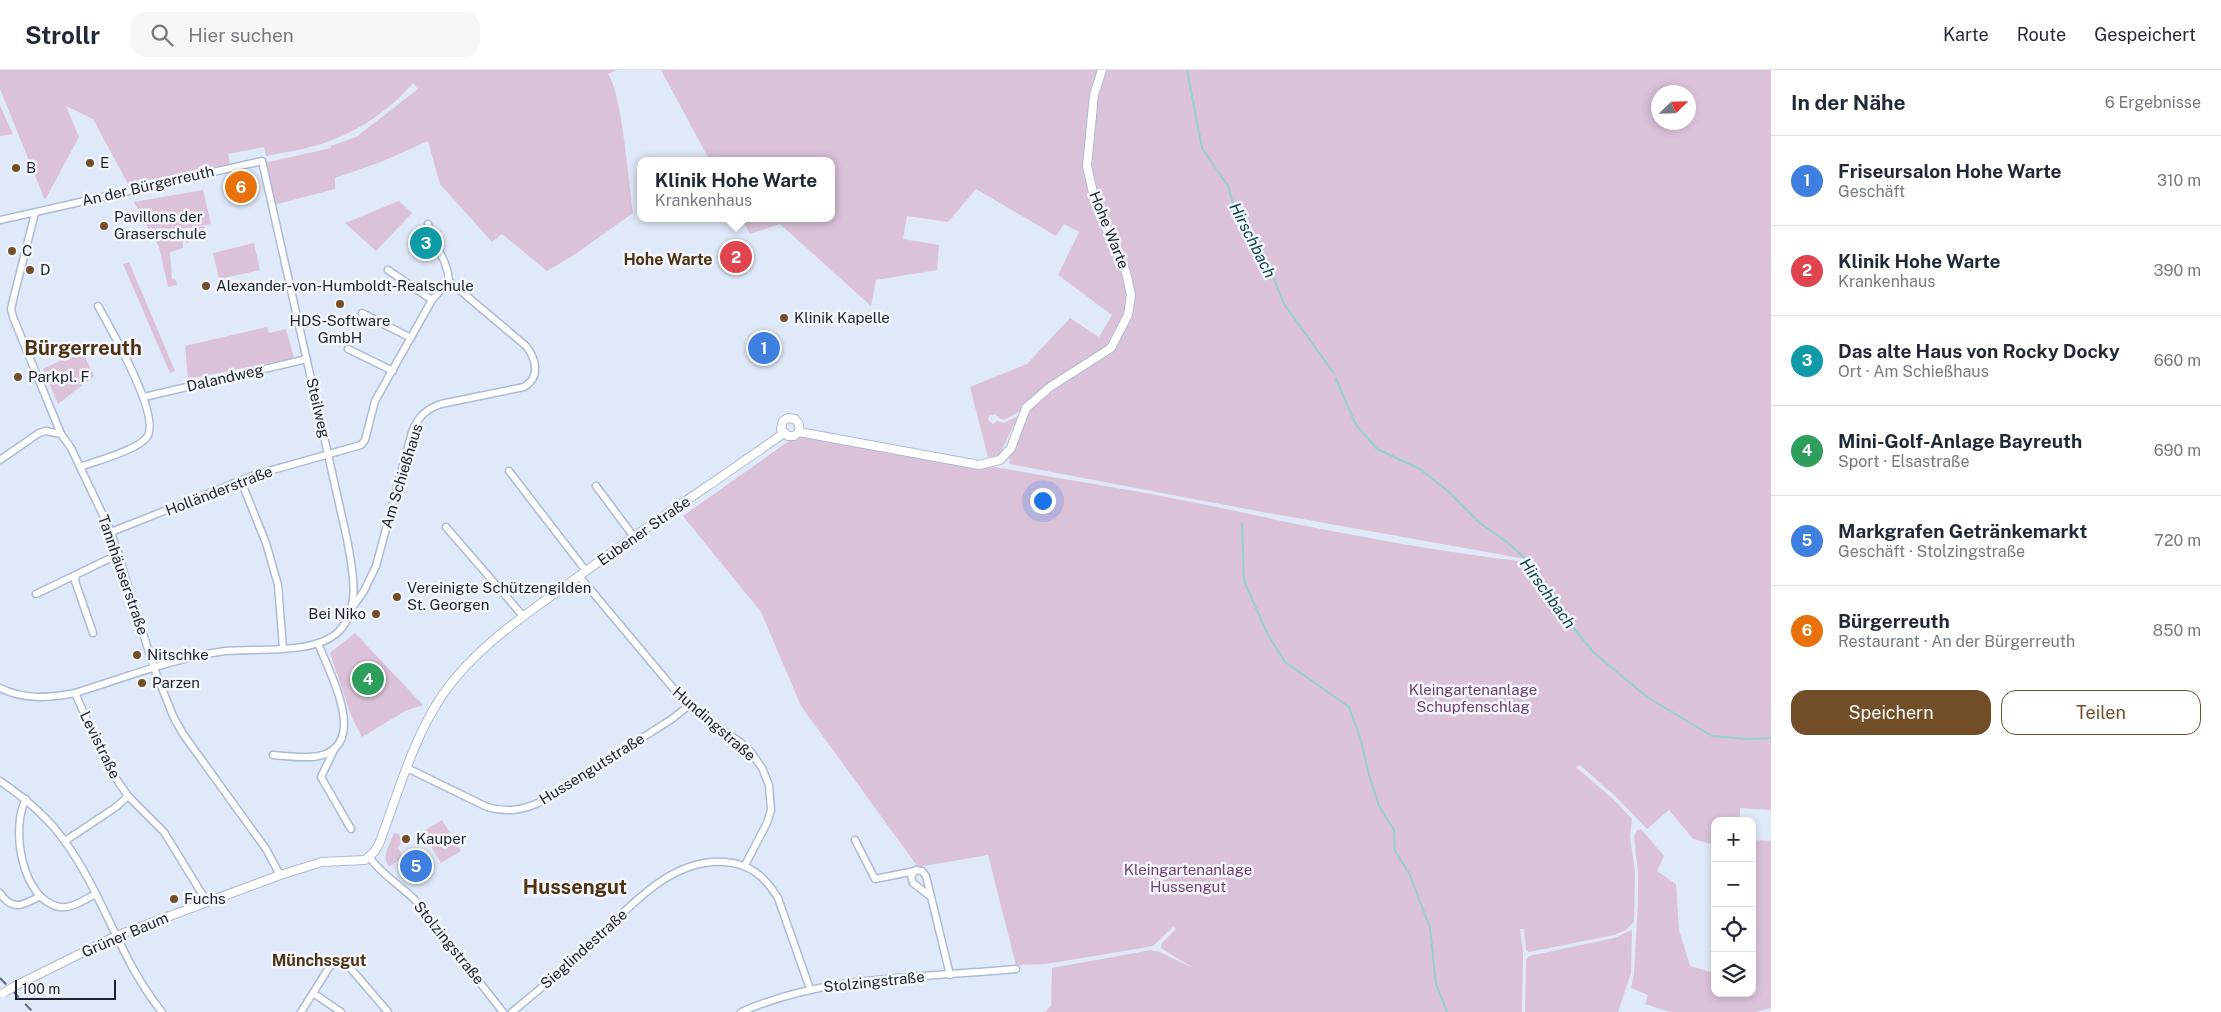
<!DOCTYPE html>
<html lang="de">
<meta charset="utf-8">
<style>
:root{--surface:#fff;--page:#f6f6f7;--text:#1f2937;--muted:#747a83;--line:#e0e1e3;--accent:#724f28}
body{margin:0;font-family:"Public Sans",sans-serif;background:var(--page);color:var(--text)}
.controls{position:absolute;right:15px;bottom:15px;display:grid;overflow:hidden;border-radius:10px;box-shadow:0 2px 8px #0003}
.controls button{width:45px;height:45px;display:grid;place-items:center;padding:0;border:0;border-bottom:1px solid var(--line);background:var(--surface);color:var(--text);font:25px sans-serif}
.compass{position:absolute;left:1651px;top:15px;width:45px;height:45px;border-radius:50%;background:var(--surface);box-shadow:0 2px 8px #0003;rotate:67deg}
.scale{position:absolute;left:15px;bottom:12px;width:101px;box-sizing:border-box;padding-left:5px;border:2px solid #1c212b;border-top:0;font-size:14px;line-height:18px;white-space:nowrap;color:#1c212b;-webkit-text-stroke:4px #f3f6fc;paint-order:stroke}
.you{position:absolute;left:1042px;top:430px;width:18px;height:18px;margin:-12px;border:4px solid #fff;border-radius:50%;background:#1a73e8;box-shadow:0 0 0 8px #1a73e833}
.badge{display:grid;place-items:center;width:32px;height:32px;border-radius:50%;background:var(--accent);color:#fff;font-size:16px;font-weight:700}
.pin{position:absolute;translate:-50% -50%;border:2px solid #fff;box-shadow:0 1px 5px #0006}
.popup{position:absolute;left:637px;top:87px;width:198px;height:65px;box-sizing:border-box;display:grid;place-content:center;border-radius:10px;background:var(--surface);filter:drop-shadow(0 1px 4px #0005);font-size:16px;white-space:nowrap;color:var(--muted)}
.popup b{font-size:19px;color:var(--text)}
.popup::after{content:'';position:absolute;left:50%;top:100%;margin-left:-10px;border:10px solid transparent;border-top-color:var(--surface)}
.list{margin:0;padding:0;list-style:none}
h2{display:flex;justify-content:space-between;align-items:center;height:65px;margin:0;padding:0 20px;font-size:21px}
h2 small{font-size:16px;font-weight:400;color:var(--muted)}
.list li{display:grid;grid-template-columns:32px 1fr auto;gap:15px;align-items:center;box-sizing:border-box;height:90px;padding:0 20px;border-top:1px solid var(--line)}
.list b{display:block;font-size:19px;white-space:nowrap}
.list p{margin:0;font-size:16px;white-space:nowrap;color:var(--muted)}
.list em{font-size:16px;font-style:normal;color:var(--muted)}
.actions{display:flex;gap:10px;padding:15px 20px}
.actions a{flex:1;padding:11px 0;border:1px solid var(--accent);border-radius:15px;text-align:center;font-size:18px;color:var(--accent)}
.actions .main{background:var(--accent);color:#fff}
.icon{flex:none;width:28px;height:28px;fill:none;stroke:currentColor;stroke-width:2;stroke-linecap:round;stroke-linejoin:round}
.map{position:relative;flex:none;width:1771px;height:942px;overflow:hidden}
header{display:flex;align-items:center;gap:30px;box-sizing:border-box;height:70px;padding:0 25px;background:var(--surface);border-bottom:1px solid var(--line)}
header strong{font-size:24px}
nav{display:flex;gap:28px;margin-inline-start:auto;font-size:18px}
.search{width:350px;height:45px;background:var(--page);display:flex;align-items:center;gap:12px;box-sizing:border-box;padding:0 18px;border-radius:15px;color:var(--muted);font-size:19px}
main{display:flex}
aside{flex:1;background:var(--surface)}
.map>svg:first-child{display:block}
.green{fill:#dbc2d9;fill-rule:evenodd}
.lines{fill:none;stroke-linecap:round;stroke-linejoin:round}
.stream{stroke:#94d0d1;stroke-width:2}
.minor-casing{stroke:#acbad5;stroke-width:9}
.tertiary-casing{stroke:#acbad5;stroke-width:10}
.minor{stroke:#fff;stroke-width:6}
.tertiary{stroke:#fff;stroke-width:8}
.rail{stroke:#646a77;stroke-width:2;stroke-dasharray:9 9;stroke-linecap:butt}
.tertiary-bridge-casing{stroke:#acbad5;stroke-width:10;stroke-linecap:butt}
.tertiary-bridge{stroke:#fff;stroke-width:8}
.poi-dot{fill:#724f28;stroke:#f3f6fc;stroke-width:2}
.labels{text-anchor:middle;stroke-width:5;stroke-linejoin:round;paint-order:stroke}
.poi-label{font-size:15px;fill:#1c212b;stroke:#f3f6fc;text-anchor:start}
.street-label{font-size:15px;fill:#1c212b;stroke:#f3f6fc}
.park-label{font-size:15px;fill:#6e3f6c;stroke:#f3f6fc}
.water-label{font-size:16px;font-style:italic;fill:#0c4446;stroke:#f3f6fc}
.neighbourhood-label{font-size:16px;font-weight:bold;fill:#4e3313;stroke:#f3f6fc}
.district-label{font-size:20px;font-weight:bold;fill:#4e3313;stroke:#f3f6fc}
</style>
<header>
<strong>Strollr</strong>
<div class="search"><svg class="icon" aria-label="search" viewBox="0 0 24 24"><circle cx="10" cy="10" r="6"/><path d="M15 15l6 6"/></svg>Hier suchen</div>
<nav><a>Karte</a><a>Route</a><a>Gespeichert</a></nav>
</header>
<main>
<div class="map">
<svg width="1771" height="942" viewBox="0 0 1771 942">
<rect width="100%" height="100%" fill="#e0e9fa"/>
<g class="green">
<path d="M 0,0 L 617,0 L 608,4 C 622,24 629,114 633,143 L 574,185 L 547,201 L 502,164 L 492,172 L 440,114 L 428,71 L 381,92 L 335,108 L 335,119 L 274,135 L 264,93 L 331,78 L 331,76 L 356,67 L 418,19 L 413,13 C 391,39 359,61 327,72 C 308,79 286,82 266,86 L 264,77 L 228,84 L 230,94 L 128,114 L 93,49 L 66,36 L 79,67 L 45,130 L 0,19 Z"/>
<path d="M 661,0 L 1098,0 L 1090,24 L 1088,64 L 1083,97 L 1123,201 L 1128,226 L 1124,244 L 1107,275 L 1048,313 L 1020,341 L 1004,350 L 999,348 L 995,344 L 989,346 L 988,350 L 993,354 L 997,351 L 1004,353 L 1018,346 L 998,388 L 989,391 L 970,317 L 1027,294 L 1070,248 L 1099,267 L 1112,245 L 1058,205 L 1079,162 L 1064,154 L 1056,166 L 976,119 L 948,152 L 907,146 L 903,169 L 939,175 L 937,200 L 876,210 L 871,236 L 780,154 L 750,164 L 741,148 L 831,148 L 831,91 L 710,91 Z"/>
<path d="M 1106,0 L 1771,0 L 1771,740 L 1740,738 L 1740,751 L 1715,751 L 1715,775 L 1693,769 L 1669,740 L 1647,759 L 1616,727 L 1580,695 L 1576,697 L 1614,730 L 1632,749 L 1630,767 L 1635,802 L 1634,852 L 1626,860 L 1614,865 L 1529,882 L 1526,880 L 1524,859 L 1520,859 L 1523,883 L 1522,942 L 1045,942 L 1051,936 L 1052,898 L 1151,880 L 1160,882 L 1195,899 L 1161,878 L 1162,873 L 1176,859 L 1173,857 L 1153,876 L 1148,877 L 1046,894 L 1016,895 L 988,785 L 918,797 L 801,636 L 761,542 L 683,446 L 789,371 L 797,363 L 989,394 L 995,397 C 1074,411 1153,423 1231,440 C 1326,461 1422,479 1519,491 L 1526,494 L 1540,512 C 1538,499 1533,492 1520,488 L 1257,441 L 1010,394 L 1009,388 L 1029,340 L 1052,319 L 1113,283 L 1130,246 L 1136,226 L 1131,202 L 1100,135 L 1092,97 L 1098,25 ZM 1658,22 L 1688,22 L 1688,52 L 1658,52 Z"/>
<path d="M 0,36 L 13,64 L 0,66 Z"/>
<path d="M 203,120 L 211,154 L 183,159 L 183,178 L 170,182 L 172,209 L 176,210 L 177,215 L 168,217 L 159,177 L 134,132 Z"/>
<path d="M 399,131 L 412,143 L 376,181 L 345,153 Z"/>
<path d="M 204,156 L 207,168 L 186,173 L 184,160 Z"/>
<path d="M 254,173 L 260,200 L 219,209 L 213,183 Z"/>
<path d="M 129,192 L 175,301 L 170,303 L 123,194 Z"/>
<path d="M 267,257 L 269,263 L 286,259 L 294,288 L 188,309 L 185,276 Z"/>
<path d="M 82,280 L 94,306 L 58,334 L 43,299 Z"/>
<path d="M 355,563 L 423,635 L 405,641 L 362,667 L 352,648 L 330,583 Z"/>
<path d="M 442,750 L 461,781 L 441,793 L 422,762 Z"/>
<path d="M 1641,759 L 1664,786 L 1657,801 L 1676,814 L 1679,860 L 1690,896 L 1711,902 L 1715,899 L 1715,923 L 1752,923 L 1752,869 L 1755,866 L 1752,863 L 1752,770 L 1771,771 L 1771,938 L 1755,942 L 1670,942 L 1645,934 L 1648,925 L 1631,918 L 1634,904 L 1638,832 L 1638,802 L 1634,767 L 1637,760 Z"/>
<path d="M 394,763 L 399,764 L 401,773 L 398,778 L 403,787 L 389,797 C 381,786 390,774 394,763 Z"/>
<path d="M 1632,860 L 1631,903 L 1618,942 L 1525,942 L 1526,890 L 1529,886 L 1614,868 Z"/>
</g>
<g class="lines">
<g class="stream">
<path d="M 1187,0 L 1202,78 L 1228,116 L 1235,141 L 1268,194 L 1284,234 L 1333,302"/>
<path d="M 1336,309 L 1356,355 L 1377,379 L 1420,399 L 1449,422 L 1480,453 L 1507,472 L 1530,493 L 1546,524 L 1593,582 L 1647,627 L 1712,666 L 1749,669 L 1771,668"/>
<path d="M 1242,453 L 1244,511 L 1268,565 L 1285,592 L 1349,637 L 1360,667 L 1369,705 L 1379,736 L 1394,760 L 1395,781 L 1410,805 L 1430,858 L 1436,914 L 1447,942"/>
</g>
<defs>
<g id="minor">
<path d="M 35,143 L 14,226 L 11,239 L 13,247 L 61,364 L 71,378 L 111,462 L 154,598 L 173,646 L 183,664 L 266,779 L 280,805"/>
<path d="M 0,150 L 262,91 L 347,469 C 352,497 362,538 339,561 C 316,585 257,578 225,581 C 174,588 124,608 75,623 C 49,628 24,630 0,618"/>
<path d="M 388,200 L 432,230"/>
<path d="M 362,243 L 411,268"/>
<path d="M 348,279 L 393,301"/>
<path d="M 144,327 L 307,289"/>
<path d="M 0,390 L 39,363 L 46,361 L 61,364"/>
<path d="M 80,397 C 96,391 138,380 147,367 C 162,346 110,258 98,236"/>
<path d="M 509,401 L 586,501"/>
<path d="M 241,411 L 266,473 L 278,515 L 283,578"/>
<path d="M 596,416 L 634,467"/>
<path d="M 446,457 L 523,546"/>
<path d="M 111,462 L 255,405 L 361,375 L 365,370 L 375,331 L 432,230 L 449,211"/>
<path d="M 76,505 L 75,511 L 93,563"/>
<path d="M 579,506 L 688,636 L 740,672 L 751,682 L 762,698 L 769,715 L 771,740 L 767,753 L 745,795"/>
<path d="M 36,524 L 119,484"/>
<path d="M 352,538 L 364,521 L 376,496 L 412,362 C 418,347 426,339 441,334 L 524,317 C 541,307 536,289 526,276 L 449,211 C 448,189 432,174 428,154"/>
<path d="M 75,623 L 106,693 L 119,713 L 128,726 L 164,762 L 207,832"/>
<path d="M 334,680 L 321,707 L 351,759"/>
<path d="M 273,685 C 288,686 304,689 319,686 C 370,674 329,603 318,573"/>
<path d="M 407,698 L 487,737 C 508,743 525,740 544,730 L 672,649 L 688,636"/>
<path d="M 0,711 C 25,728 49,748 66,773 C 104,826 121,892 162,942"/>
<path d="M 26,729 C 10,758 22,831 60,837 C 72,839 85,829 96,824"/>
<path d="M 855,770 L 875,809 L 915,801"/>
<path d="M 65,771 L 116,737 L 128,726"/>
<path d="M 370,788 C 382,805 400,815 415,830 L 503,942"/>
<path d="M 0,823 C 12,842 24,835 40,826"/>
<path d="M 930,826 L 913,813 L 911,806 L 916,800 L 922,801 L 926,806 L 950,905"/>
<path d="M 313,923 L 341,942"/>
<path d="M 301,942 L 330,896 L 341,890 L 346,893 L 388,942"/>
<path d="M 512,942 C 539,920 565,898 590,875 C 628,840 668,788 725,792 C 751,794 765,807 778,828 L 810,919"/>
<path d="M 741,942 C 828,904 924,908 1016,899"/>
</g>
<g id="tertiary">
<path d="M 799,362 L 799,354 L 795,349 L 788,348 L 783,351 L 781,359 L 788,366 L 794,366 L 799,362 L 979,395 L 1000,390 L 1011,378 L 1026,338 L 1050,317 L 1111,278 L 1128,245 L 1131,225 L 1126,202 L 1096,136 L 1087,96 L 1094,25 L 1102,0"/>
<path d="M 17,915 L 116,866 L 280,805 L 322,792 L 365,790 L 375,781 L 379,774 C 398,724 413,668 443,624 C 478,574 530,542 579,506 C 646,457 716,411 784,363"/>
</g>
</defs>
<use href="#minor" class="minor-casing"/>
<use href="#tertiary" class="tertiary-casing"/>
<use href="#minor" class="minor"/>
<use href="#tertiary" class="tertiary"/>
<path class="rail" d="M 0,908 L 33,942"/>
<defs>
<path id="tertiary-bridge" d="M 3,923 L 17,915"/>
</defs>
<use href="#tertiary-bridge" class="tertiary-bridge-casing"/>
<use href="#tertiary-bridge" class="tertiary-bridge"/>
</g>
<g class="poi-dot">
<circle cx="90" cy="93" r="5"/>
<circle cx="16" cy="98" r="5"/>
<circle cx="104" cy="156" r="5"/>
<circle cx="12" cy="181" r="5"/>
<circle cx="30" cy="200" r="5"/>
<circle cx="206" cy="216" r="5"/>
<circle cx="340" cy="234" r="5"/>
<circle cx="784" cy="248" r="5"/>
<circle cx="18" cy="307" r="5"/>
<circle cx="397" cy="527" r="5"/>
<circle cx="376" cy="544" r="5"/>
<circle cx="137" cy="585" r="5"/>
<circle cx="142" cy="613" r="5"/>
<circle cx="406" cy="769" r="5"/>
<circle cx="174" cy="829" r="5"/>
</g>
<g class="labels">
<g class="poi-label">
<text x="100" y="98">E</text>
<text x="26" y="103">B</text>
<text x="114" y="152">Pavillons der<tspan x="114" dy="17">Graserschule</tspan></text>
<text x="22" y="186">C</text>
<text x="40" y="205">D</text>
<text x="216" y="221">Alexander-von-Humboldt-Realschule</text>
<text x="794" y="253">Klinik Kapelle</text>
<text x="340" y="256" text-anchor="middle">HDS-Software<tspan x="340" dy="17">GmbH</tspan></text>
<text x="28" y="312">Parkpl. F</text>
<text x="407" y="523">Vereinigte Schützengilden<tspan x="407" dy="17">St. Georgen</tspan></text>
<text x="366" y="549" text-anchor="end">Bei Niko</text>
<text x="147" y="590">Nitschke</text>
<text x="152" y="618">Parzen</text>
<text x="416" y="774">Kauper</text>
<text x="184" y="834">Fuchs</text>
</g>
<g class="street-label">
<text transform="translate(148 116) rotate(-13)" y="5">An der Bürgerreuth</text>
<text transform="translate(1109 160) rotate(68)" y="5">Hohe Warte</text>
<text transform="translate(225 308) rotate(-13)" y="5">Dalandweg</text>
<text transform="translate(318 338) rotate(77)" y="5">Steilweg</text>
<text transform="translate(402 406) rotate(-73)" y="5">Am Schießhaus</text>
<text transform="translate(219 421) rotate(-21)" y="5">Holländerstraße</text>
<text transform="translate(644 461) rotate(-35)" y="5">Eubener Straße</text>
<text transform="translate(123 505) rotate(71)" y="5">Tannhäuserstraße</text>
<text transform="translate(714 654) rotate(41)" y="5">Hundingstraße</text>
<text transform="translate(100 675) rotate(64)" y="5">Levistraße</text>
<text transform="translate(592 699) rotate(-32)" y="5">Hussengutstraße</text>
<text transform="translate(125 865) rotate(-23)" y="5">Grüner Baum</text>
<text transform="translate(449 873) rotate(51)" y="5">Stolzingstraße</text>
<text transform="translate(584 879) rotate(-42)" y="5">Sieglindestraße</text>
<text transform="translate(874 912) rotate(-6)" y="5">Stolzingstraße</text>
</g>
<g class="park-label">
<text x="1473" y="625">Kleingartenanlage<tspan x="1473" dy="17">Schupfenschlag</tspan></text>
<text x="1188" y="805">Kleingartenanlage<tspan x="1188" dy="17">Hussengut</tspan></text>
</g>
<g class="water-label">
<text transform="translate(1253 170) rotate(63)" y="6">Hirschbach</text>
<text transform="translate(1548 523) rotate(54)" y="6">Hirschbach</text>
</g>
<g class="neighbourhood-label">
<text x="668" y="195">Hohe Warte</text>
<text x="319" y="896">Münchssgut</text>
</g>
<g class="district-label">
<text x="83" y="285">Bürgerreuth</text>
<text x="575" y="824">Hussengut</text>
</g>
</g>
</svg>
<div class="controls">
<button>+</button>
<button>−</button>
<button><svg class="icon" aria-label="locate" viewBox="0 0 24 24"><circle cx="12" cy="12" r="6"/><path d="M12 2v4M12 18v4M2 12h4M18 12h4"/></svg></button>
<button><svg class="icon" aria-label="layers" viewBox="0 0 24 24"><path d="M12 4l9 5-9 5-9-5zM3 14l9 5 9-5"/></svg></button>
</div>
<svg class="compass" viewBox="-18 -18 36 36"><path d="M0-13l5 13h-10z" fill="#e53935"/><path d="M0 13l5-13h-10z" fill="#747a83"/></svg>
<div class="scale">100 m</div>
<div class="you"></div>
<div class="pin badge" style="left:764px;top:278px;background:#3f7fe0">1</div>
<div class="pin badge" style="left:736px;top:187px;background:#e0444e">2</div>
<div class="popup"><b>Klinik Hohe Warte</b>Krankenhaus</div>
<div class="pin badge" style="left:426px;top:173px;background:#0f9aa8">3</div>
<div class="pin badge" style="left:368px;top:609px;background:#2e9e5b">4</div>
<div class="pin badge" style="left:416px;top:796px;background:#3f7fe0">5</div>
<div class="pin badge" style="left:241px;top:117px;background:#e8710a">6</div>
</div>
<aside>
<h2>In der Nähe<small>6 Ergebnisse</small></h2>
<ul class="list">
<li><span class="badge" style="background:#3f7fe0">1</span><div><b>Friseursalon Hohe Warte</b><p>Geschäft</p></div><em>310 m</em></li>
<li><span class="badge" style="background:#e0444e">2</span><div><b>Klinik Hohe Warte</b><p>Krankenhaus</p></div><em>390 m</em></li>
<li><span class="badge" style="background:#0f9aa8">3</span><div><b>Das alte Haus von Rocky Docky</b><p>Ort · Am Schießhaus</p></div><em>660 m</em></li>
<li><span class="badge" style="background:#2e9e5b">4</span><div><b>Mini-Golf-Anlage Bayreuth</b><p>Sport · Elsastraße</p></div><em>690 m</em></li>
<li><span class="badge" style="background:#3f7fe0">5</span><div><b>Markgrafen Getränkemarkt</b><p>Geschäft · Stolzingstraße</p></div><em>720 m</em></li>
<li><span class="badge" style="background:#e8710a">6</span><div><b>Bürgerreuth</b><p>Restaurant · An der Bürgerreuth</p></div><em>850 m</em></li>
</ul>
<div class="actions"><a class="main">Speichern</a><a>Teilen</a></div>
</aside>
</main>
